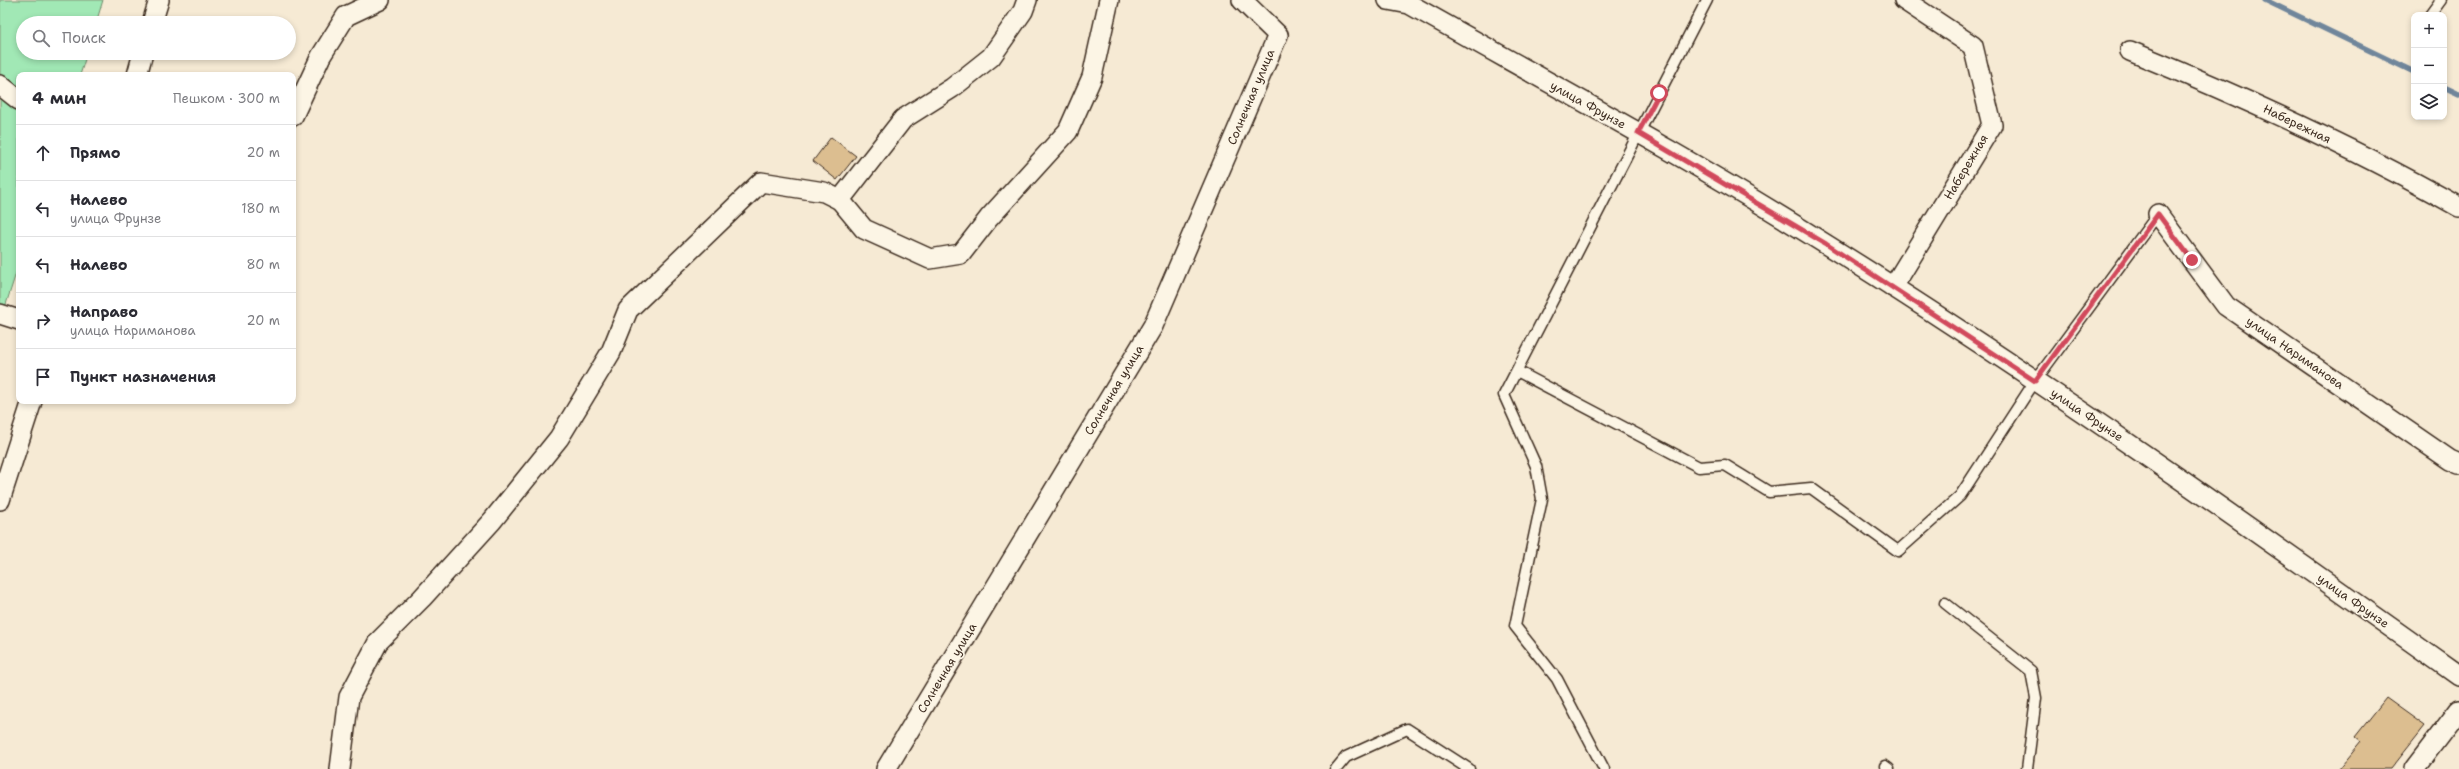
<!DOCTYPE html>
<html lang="ru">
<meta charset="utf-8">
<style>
:root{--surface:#fff;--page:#f2f2f3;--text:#2b2b33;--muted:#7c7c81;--line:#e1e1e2}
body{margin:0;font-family:"Shantell Sans",sans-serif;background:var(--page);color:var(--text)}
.controls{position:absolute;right:12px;top:12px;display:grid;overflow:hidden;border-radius:8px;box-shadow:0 2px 6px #0003}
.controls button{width:36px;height:36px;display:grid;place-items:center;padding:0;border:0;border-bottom:1px solid var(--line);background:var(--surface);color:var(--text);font:20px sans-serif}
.stop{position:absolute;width:12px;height:12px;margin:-9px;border:3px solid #d1495b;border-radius:50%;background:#fff}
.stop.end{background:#d1495b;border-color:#fff;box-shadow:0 1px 4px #0008}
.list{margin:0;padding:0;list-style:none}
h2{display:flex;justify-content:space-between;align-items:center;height:52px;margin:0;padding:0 16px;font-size:17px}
h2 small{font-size:13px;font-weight:400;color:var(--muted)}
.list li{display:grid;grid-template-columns:26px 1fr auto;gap:12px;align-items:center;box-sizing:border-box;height:56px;padding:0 16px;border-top:1px solid var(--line)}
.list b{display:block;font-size:15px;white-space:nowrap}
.list p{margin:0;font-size:13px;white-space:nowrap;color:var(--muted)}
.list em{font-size:13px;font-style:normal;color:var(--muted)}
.icon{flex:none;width:22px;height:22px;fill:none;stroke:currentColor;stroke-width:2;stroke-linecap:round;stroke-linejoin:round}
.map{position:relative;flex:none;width:2459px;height:769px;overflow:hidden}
.search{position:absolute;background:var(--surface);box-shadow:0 2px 6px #0003;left:16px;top:16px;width:280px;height:44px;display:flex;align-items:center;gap:10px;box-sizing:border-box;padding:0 14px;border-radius:22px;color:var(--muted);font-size:15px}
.panel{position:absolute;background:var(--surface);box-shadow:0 2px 6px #0003;left:16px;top:72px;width:280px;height:332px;border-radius:8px}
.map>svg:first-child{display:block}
.green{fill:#a1e8b5;stroke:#6e896a}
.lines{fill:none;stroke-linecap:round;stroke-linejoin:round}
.stream{stroke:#70869b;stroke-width:5.5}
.building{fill:#dcbe90;stroke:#3b2a1e}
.service-casing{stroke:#3b2a1e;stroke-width:13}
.minor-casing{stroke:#3b2a1e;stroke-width:22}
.service{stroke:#fcf5e5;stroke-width:10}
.minor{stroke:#fcf5e5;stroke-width:19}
.route{stroke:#d1495b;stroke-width:5}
.labels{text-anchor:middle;stroke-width:3.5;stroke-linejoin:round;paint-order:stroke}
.street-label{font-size:12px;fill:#3b2a1e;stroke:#fcf5e5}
</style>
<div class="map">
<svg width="2459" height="769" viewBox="0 0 2459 769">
<rect width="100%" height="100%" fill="#f6ead4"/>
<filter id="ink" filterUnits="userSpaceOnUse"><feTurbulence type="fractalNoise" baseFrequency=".025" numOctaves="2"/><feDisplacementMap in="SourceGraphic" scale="8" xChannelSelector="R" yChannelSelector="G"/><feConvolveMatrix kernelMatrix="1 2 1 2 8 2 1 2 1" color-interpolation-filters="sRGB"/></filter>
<g filter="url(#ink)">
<path class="green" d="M 0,0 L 103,0 L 96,23 L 23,23 L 23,53 L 87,53 L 80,75 L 19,75 L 19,264 L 0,323 Z"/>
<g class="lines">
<g class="stream">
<path d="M 2265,0 L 2414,72"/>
<path d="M 2444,87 L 2459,94"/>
</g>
</g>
<g class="building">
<path d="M 831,137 L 856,156 L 837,180 L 813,161 Z"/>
<path d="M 2386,698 L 2425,726 L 2391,769 L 2339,769 L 2361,742 L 2355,737 Z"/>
</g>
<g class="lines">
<defs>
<g id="service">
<path d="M 2430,15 L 2441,0"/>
<path d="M 1517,371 L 1699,467 L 1725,465 L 1769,492 L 1811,488 L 1898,551 L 1960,496 L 2035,381 L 2158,214"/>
<path d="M 1945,603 L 2031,671 L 2036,698 L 2027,769"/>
<path d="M 1885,766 L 1889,769"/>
<path d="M 1336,769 L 1346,757 L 1407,729 L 1469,769"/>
<path d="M 1604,769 L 1557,679 L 1515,626 L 1542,499 L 1536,466 L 1504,395 L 1707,0"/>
</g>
<g id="minor">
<path d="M 1027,0 L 1023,11 L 991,57 L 952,88 L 903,119 L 840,200 L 864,229 L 930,259 L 961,254 L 989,218 L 1068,131 L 1092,77 L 1109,0"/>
<path d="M 1388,0 L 1409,4 C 1549,83 1691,159 1827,245 C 2043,380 2251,528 2459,676"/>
<path d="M 152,23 L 159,0"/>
<path d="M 2130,51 C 2243,97 2353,147 2459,207"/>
<path d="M 137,75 L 143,53"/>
<path d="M 0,85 L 19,100"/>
<path d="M 293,116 L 321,56 L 346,16 L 380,0"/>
<path d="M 2158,214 L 2226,306 L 2450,460 L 2459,464"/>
<path d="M 1893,287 L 1992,125 L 1973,46 L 1904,0"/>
<path d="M 0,314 L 19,320"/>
<path d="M 0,500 L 32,401"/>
<path d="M 340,769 L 349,697 L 378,642 L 422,598 L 492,521 L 559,438 L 611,352 L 628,310 L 761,182 L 824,192 L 840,200"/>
<path d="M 886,769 L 1153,326 L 1278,35 L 1242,0"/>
<path d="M 2414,769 L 2459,710"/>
</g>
</defs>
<use href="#service" class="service-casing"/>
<use href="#minor" class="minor-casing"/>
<use href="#service" class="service"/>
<use href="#minor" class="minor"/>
</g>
</g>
<g class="lines" filter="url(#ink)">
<path class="route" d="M 1659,93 L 1638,133 L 1826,244 L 2035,381 L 2158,214 L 2192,260"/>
</g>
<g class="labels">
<g class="street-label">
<text transform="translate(1251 97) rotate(-67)" y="4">Солнечная улица</text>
<text transform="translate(1588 105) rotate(29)" y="4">улица Фрунзе</text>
<text transform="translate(2297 124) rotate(26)" y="4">Набережная</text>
<text transform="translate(1966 167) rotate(-59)" y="4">Набережная</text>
<text transform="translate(2295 353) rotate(35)" y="4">улица Нариманова</text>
<text transform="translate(1114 390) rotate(-59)" y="4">Солнечная улица</text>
<text transform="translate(2087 415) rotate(34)" y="4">улица Фрунзе</text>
<text transform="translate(2353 601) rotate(35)" y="4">улица Фрунзе</text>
<text transform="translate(947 668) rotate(-59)" y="4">Солнечная улица</text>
</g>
</g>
</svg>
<div class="controls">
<button>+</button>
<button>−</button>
<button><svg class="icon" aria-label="layers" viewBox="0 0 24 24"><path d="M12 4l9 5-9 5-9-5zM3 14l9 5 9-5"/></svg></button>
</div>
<div class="stop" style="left:1659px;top:93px"></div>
<div class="stop end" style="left:2192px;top:260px"></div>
<div class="search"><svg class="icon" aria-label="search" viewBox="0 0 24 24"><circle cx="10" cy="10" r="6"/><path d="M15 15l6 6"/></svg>Поиск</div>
<section class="panel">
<h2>4 мин<small>Пешком · 300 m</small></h2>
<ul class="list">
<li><svg class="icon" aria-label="ahead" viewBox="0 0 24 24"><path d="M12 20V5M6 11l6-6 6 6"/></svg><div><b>Прямо</b></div><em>20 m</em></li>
<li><svg class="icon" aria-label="left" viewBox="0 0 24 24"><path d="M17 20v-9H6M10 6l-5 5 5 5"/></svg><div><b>Налево</b><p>улица Фрунзе</p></div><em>180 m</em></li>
<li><svg class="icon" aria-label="left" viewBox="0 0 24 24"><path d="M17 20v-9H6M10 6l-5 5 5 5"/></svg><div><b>Налево</b></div><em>80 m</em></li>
<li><svg class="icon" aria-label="right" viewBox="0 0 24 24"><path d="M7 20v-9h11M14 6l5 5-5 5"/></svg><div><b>Направо</b><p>улица Нариманова</p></div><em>20 m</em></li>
<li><svg class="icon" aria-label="arrive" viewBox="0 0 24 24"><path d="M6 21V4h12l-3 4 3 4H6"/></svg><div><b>Пункт назначения</b></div></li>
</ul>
</section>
</div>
